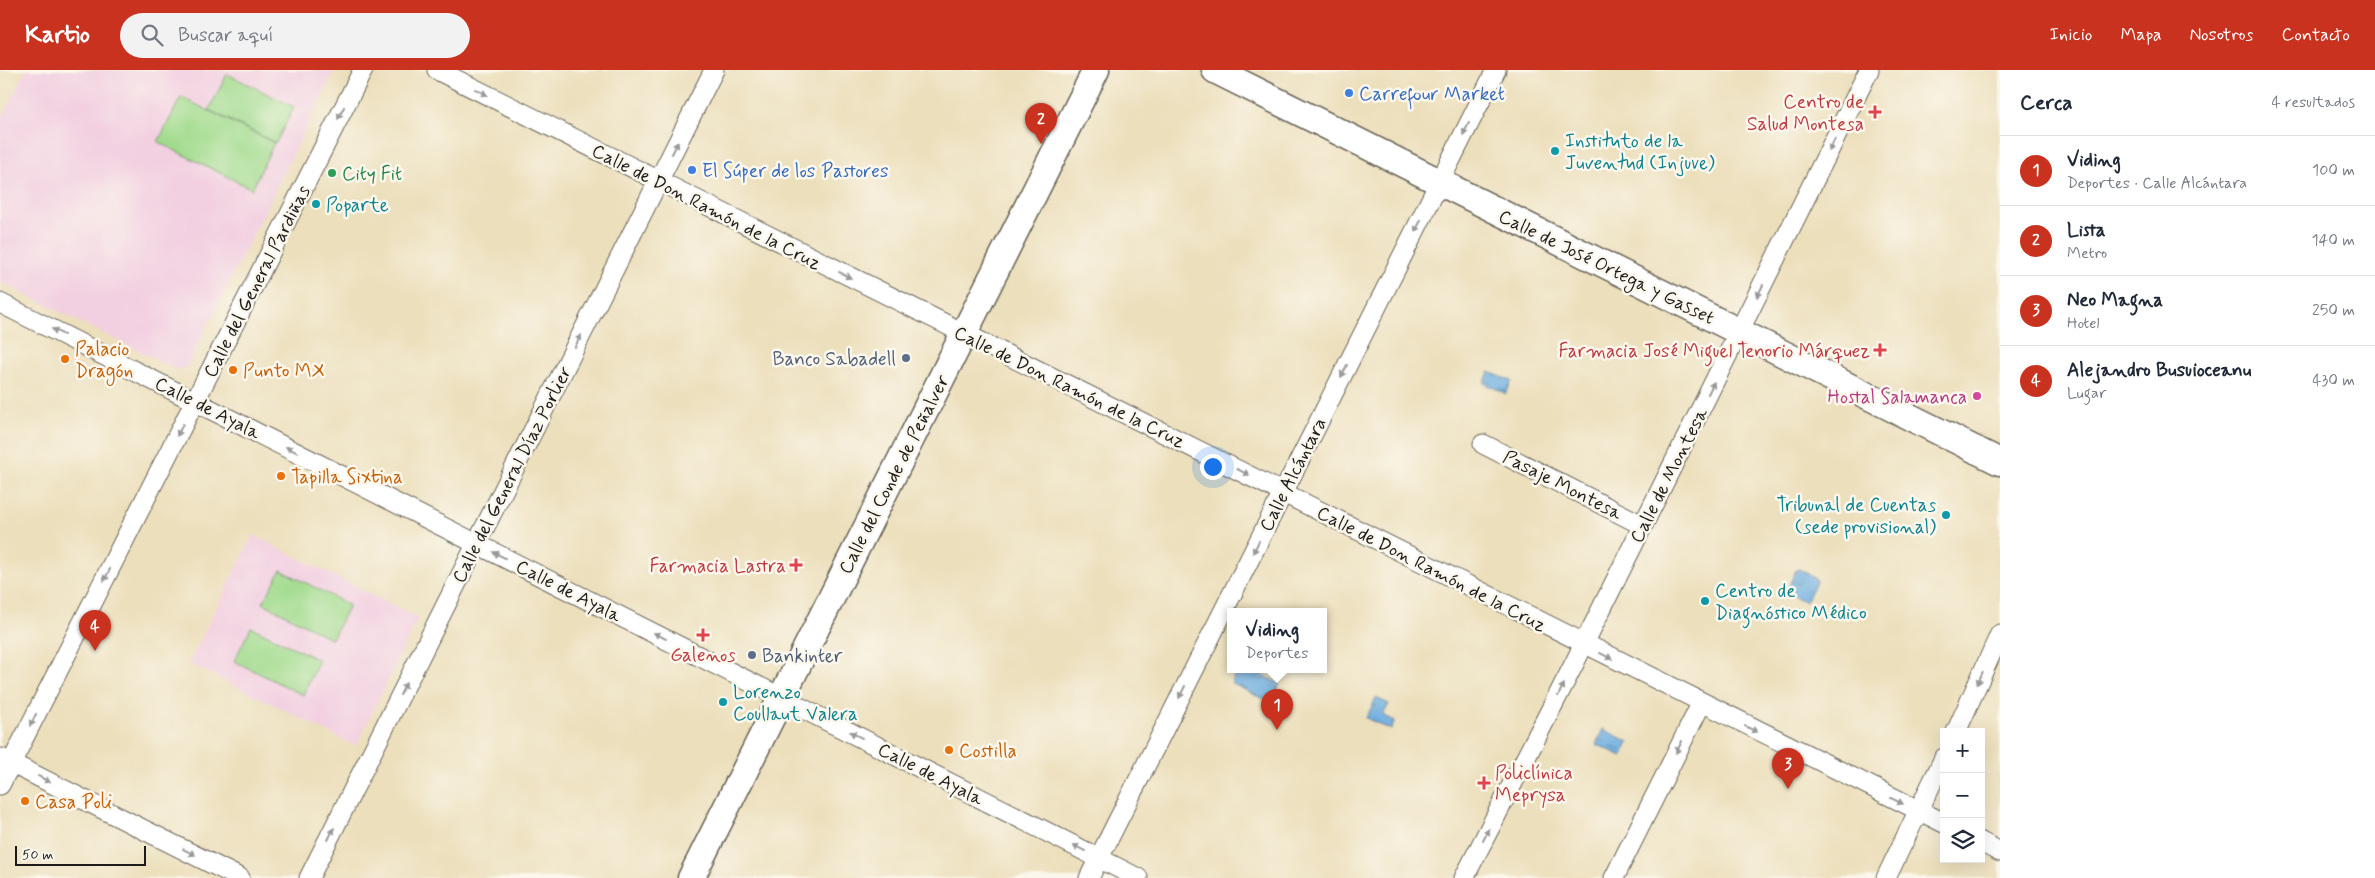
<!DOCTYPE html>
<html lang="es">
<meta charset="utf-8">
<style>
:root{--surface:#fff;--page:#f2f2f3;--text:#1f2937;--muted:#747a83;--line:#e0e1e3;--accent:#c8321e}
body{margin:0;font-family:Mynerve,sans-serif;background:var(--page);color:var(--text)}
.controls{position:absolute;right:15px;bottom:15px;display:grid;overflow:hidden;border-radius:0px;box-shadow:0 5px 20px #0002}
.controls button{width:45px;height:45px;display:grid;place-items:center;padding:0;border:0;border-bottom:1px solid var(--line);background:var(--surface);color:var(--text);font:25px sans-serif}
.scale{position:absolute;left:15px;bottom:12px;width:131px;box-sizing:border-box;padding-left:5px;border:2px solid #1c1c1c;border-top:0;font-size:14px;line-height:18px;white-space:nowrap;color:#1c1c1c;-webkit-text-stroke:4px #fbf7ec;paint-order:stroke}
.you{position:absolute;left:1212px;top:396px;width:18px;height:18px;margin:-12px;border:4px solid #fff;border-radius:50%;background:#1a73e8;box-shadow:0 0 0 8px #1a73e833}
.badge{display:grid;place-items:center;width:32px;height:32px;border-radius:50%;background:var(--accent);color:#fff;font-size:16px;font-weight:700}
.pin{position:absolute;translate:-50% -41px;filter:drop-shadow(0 1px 2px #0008)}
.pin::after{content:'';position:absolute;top:26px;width:18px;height:15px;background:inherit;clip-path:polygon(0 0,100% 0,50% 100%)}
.popup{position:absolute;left:1227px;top:538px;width:100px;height:65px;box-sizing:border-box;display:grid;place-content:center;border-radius:0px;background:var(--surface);filter:drop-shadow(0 1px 4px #0005);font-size:16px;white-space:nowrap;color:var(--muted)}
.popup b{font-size:19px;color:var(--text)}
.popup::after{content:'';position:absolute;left:50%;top:100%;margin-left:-10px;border:10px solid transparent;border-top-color:var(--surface)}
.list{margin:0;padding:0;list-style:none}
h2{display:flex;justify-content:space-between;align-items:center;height:65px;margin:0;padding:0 20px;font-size:21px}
h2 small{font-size:16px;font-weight:400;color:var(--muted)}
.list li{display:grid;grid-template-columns:32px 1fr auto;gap:15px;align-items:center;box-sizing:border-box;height:70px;padding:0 20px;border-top:1px solid var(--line)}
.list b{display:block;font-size:19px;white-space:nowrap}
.list p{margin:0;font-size:16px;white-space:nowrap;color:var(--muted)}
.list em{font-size:16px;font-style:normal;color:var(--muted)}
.icon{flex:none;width:28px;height:28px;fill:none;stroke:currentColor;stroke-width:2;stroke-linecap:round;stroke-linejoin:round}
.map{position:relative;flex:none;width:2000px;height:808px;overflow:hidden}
header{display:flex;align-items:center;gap:30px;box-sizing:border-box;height:70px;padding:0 25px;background:var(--accent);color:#fff}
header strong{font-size:24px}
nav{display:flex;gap:28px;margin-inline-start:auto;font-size:18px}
.search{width:350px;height:45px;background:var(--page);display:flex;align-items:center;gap:12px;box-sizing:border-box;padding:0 18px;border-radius:28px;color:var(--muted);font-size:19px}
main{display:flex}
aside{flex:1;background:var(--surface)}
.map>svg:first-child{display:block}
.built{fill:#f2cfe1}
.garden{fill:#a1db8e;stroke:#5e7c55}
.water{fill:url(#water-ripples);stroke:#43647d}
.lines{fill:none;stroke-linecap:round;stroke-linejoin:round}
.street-casing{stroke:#656054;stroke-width:21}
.secondary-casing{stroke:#656054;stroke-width:29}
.street{stroke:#fff;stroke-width:19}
.secondary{stroke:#fff;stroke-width:26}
.oneway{fill:#999}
.shop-dot{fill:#3f7fe0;stroke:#fbf7ec;stroke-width:2}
.health-dot{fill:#e0444e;stroke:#fbf7ec;stroke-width:2}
.culture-dot{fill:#0f9aa8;stroke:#fbf7ec;stroke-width:2}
.leisure-dot{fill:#2e9e5b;stroke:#fbf7ec;stroke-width:2}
.service-dot{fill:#5c6f8a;stroke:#fbf7ec;stroke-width:2}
.food-dot{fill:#e8710a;stroke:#fbf7ec;stroke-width:2}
.hotel-dot{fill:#d1479c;stroke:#fbf7ec;stroke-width:2}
.labels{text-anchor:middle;stroke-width:5;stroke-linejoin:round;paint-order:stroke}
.shop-label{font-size:19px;fill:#366cbe;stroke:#fbf7ec;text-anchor:start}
.health-label{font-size:19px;fill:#be3a42;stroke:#fbf7ec;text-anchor:end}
.culture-label{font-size:19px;fill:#0d838f;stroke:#fbf7ec;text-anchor:start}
.leisure-label{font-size:19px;fill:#27864d;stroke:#fbf7ec;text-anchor:start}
.street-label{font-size:19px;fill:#1c1c1c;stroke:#fbf7ec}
.food-label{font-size:19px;fill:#c56008;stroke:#fbf7ec;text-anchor:start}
.service-label{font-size:19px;fill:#4e5e75;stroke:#fbf7ec;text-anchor:end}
.hotel-label{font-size:19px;fill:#b23c85;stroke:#fbf7ec;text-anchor:end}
</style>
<header>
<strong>Kartio</strong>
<div class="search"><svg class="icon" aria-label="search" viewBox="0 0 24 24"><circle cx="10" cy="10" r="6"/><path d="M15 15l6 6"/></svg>Buscar aquí</div>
<nav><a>Inicio</a><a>Mapa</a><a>Nosotros</a><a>Contacto</a></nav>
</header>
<main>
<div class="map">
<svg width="2000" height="808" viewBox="0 0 2000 808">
<defs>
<pattern id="water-ripples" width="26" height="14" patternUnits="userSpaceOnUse" patternTransform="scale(1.25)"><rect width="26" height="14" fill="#6aabde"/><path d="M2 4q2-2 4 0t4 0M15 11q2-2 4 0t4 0" fill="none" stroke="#568ab3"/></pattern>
</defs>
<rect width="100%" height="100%" fill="#fbf7ec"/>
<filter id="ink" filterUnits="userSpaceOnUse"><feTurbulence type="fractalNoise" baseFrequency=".02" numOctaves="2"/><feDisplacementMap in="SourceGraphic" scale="10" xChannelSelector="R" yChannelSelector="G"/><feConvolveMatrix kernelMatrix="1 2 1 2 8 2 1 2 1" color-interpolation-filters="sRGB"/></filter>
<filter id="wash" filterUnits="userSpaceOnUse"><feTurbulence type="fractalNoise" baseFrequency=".0096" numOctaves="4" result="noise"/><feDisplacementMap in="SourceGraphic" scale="20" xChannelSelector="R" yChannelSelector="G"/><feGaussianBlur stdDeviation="1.12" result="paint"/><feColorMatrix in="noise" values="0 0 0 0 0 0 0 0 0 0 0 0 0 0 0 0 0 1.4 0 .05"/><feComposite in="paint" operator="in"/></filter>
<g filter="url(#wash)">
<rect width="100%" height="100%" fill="#ecdfbc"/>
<g class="built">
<path d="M 26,0 L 335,0 L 187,297 L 177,300 L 0,212 L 0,52 Z"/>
<path d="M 253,465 L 418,548 L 356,676 L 189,593 Z"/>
</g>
<g class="garden">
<path d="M 227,4 L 294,37 L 276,73 L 209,40 Z"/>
<path d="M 181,27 L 274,73 L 252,119 L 158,72 Z"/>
<path d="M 281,500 L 349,535 L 332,569 L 263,533 Z"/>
<path d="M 251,557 L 319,590 L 303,625 L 234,591 Z"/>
</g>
<g class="water">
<path d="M 1489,302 L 1512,311 L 1506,324 L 1484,313 Z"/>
<path d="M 1799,499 L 1817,510 L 1806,532 L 1787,523 L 1787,520 L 1796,500 Z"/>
<path d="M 1238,599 L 1250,599 L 1280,614 L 1271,633 L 1231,613 Z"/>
<path d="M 1376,628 L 1389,634 L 1383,645 L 1395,651 L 1391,660 L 1366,648 Z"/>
<path d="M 1603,659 L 1629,672 L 1622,686 L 1596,674 Z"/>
</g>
</g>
<g filter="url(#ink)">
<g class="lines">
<defs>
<g id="street">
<path d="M 437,0 L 1944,753"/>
<path d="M 0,233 L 1138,808"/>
<path d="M 1483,374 L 1642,455"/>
<path d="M 1956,662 L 2000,564"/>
<path d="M 1,688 L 240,808"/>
<path d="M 0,715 L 363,0"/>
<path d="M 1981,772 L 2000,782"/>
<path d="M 309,808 L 714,0"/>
<path d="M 1089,808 L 1496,0"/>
<path d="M 1464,808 L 1572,598 L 1869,0"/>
<path d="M 1614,808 L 1701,634"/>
<path d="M 1886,808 L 1944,688"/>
</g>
<g id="secondary">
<path d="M 1215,0 L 2000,392"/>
<path d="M 691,808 L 1096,0"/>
</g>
</defs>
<use href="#street" class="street-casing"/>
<use href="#secondary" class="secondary-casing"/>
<use href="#street" class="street"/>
<use href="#secondary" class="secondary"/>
</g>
<defs><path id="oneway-solid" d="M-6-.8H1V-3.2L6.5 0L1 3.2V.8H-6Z" transform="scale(1.25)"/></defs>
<g class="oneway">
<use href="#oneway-solid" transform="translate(481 22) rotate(27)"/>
<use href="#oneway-solid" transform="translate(341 43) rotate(117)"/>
<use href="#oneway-solid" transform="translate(1466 59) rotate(117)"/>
<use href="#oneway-solid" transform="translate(1832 75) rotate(116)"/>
<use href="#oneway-solid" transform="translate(675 78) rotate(-63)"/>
<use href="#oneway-solid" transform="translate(1418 156) rotate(117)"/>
<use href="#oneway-solid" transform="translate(845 205) rotate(27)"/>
<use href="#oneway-solid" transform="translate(1760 221) rotate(116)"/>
<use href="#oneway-solid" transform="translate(58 262) rotate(-153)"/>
<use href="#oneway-solid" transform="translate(578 271) rotate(-63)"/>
<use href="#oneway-solid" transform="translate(1344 301) rotate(117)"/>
<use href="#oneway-solid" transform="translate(1711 318) rotate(-63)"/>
<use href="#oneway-solid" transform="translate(180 360) rotate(117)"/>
<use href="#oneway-solid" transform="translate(292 380) rotate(-153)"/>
<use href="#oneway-solid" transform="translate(1243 402) rotate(26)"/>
<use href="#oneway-solid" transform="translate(1256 477) rotate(117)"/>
<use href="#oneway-solid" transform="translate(499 485) rotate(-154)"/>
<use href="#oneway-solid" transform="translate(107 505) rotate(117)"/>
<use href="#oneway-solid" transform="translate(660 566) rotate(-153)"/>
<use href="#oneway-solid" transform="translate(1606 586) rotate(27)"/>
<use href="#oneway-solid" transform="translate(1980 608) rotate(114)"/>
<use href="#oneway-solid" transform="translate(403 619) rotate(-64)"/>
<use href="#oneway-solid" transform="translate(1561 620) rotate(-63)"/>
<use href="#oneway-solid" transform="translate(1182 622) rotate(117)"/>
<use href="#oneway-solid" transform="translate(33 650) rotate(117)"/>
<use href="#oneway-solid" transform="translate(1751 659) rotate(26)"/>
<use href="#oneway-solid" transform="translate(856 665) rotate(-153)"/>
<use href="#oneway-solid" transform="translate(1679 677) rotate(117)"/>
<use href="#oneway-solid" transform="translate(44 709) rotate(27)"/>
<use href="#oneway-solid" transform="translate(1897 731) rotate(26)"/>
<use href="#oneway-solid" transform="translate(331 764) rotate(-64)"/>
<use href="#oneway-solid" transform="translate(1486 765) rotate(-63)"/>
<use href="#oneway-solid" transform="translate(1079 778) rotate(-153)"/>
<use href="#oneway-solid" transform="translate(189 782) rotate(27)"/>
</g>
</g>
<g class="shop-dot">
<circle cx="1349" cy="23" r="5"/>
<circle cx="692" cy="100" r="5"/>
</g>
<g class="health-dot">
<path d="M1872.5 34.5h5v5h5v5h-5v5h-5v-5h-5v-5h5z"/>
<path d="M1877.5 272.5h5v5h5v5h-5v5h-5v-5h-5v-5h5z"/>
<path d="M793.5 487.5h5v5h5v5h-5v5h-5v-5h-5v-5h5z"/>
<path d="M700.5 557.5h5v5h5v5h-5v5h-5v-5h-5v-5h5z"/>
<path d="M1481.5 705.5h5v5h5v5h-5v5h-5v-5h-5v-5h5z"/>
</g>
<g class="culture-dot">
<circle cx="1555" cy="81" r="5"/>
<circle cx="316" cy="134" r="5"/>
<circle cx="1946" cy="445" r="5"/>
<circle cx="1705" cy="531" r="5"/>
<circle cx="723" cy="632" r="5"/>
</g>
<circle class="leisure-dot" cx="332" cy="103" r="5"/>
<g class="service-dot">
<circle cx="906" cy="288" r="5"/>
<circle cx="752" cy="585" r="5"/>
</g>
<g class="food-dot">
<circle cx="65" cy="289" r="5"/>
<circle cx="233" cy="300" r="5"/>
<circle cx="281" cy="406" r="5"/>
<circle cx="949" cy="680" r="5"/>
<circle cx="25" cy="731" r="5"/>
</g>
<circle class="hotel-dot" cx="1977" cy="326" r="5"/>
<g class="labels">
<g class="shop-label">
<text x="1359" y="30">Carrefour Market</text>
<text x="702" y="107">El Súper de los Pastores</text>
</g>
<g class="health-label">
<text x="1864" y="38">Centro de<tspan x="1864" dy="22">Salud Montesa</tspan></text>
<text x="1870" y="287">Farmacia José Miguel Tenorio Márquez</text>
<text x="786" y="502">Farmacia Lastra</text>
<text x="703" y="591" text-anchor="middle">Galenos</text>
<text x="1495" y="709" text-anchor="start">Policlínica<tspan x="1495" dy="22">Meprysa</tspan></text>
</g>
<g class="culture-label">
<text x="1565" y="77">Instituto de la<tspan x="1565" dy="22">Juventud (Injuve)</tspan></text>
<text x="326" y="141">Poparte</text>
<text x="1936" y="441" text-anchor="end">Tribunal de Cuentas<tspan x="1936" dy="22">(sede provisional)</tspan></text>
<text x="1715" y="527">Centro de<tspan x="1715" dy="22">Diagnóstico Médico</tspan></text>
<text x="733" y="628">Lorenzo<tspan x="733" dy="22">Coullaut Valera</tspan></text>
</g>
<g class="leisure-label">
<text x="342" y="110">City Fit</text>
</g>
<g class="street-label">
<text transform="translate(707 136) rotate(27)" y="7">Calle de Don Ramón de la Cruz</text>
<text transform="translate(1607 196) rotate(26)" y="7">Calle de José Ortega y Gasset</text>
<text transform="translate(256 211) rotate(-63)" y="7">Calle del General Pardiñas</text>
<text transform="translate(1070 316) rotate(26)" y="7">Calle de Don Ramón de la Cruz</text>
<text transform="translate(208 337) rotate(27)" y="7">Calle de Ayala</text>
<text transform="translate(511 404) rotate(-63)" y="7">Calle del General Díaz Porlier</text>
<text transform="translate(893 404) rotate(-63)" y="7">Calle del Conde de Peñalver</text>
<text transform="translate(1292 404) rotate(-63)" y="7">Calle Alcántara</text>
<text transform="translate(1668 405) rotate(-63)" y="7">Calle de Montesa</text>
<text transform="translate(1563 414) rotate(27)" y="7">Pasaje Montesa</text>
<text transform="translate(1432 498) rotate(27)" y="7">Calle de Don Ramón de la Cruz</text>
<text transform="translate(569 520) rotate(27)" y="7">Calle de Ayala</text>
<text transform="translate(931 703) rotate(27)" y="7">Calle de Ayala</text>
</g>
<g class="food-label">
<text x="75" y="285">Palacio<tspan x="75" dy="22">Dragón</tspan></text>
<text x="243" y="307">Punto MX</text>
<text x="291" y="413">Tapilla Sixtina</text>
<text x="959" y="687">Costilla</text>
<text x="35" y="738">Casa Poli</text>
</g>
<g class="service-label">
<text x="896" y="295">Banco Sabadell</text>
<text x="762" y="592" text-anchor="start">Bankinter</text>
</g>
<g class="hotel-label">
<text x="1967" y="333">Hostal Salamanca</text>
</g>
</g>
</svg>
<div class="controls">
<button>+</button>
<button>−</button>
<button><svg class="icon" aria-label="layers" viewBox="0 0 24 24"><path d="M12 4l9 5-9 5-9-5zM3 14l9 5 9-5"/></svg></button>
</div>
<div class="scale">50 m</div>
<div class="you"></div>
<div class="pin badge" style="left:1277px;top:660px">1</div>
<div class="popup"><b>Viding</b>Deportes</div>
<div class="pin badge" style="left:1041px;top:74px">2</div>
<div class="pin badge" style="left:1788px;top:719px">3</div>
<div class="pin badge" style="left:95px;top:581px">4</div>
</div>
<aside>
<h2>Cerca<small>4 resultados</small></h2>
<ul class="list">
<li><span class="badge">1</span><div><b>Viding</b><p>Deportes · Calle Alcántara</p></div><em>100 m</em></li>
<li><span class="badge">2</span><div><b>Lista</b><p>Metro</p></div><em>140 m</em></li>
<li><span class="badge">3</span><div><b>Neo Magna</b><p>Hotel</p></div><em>250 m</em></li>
<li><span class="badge">4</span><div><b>Alejandro Busuioceanu</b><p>Lugar</p></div><em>430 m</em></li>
</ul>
</aside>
</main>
